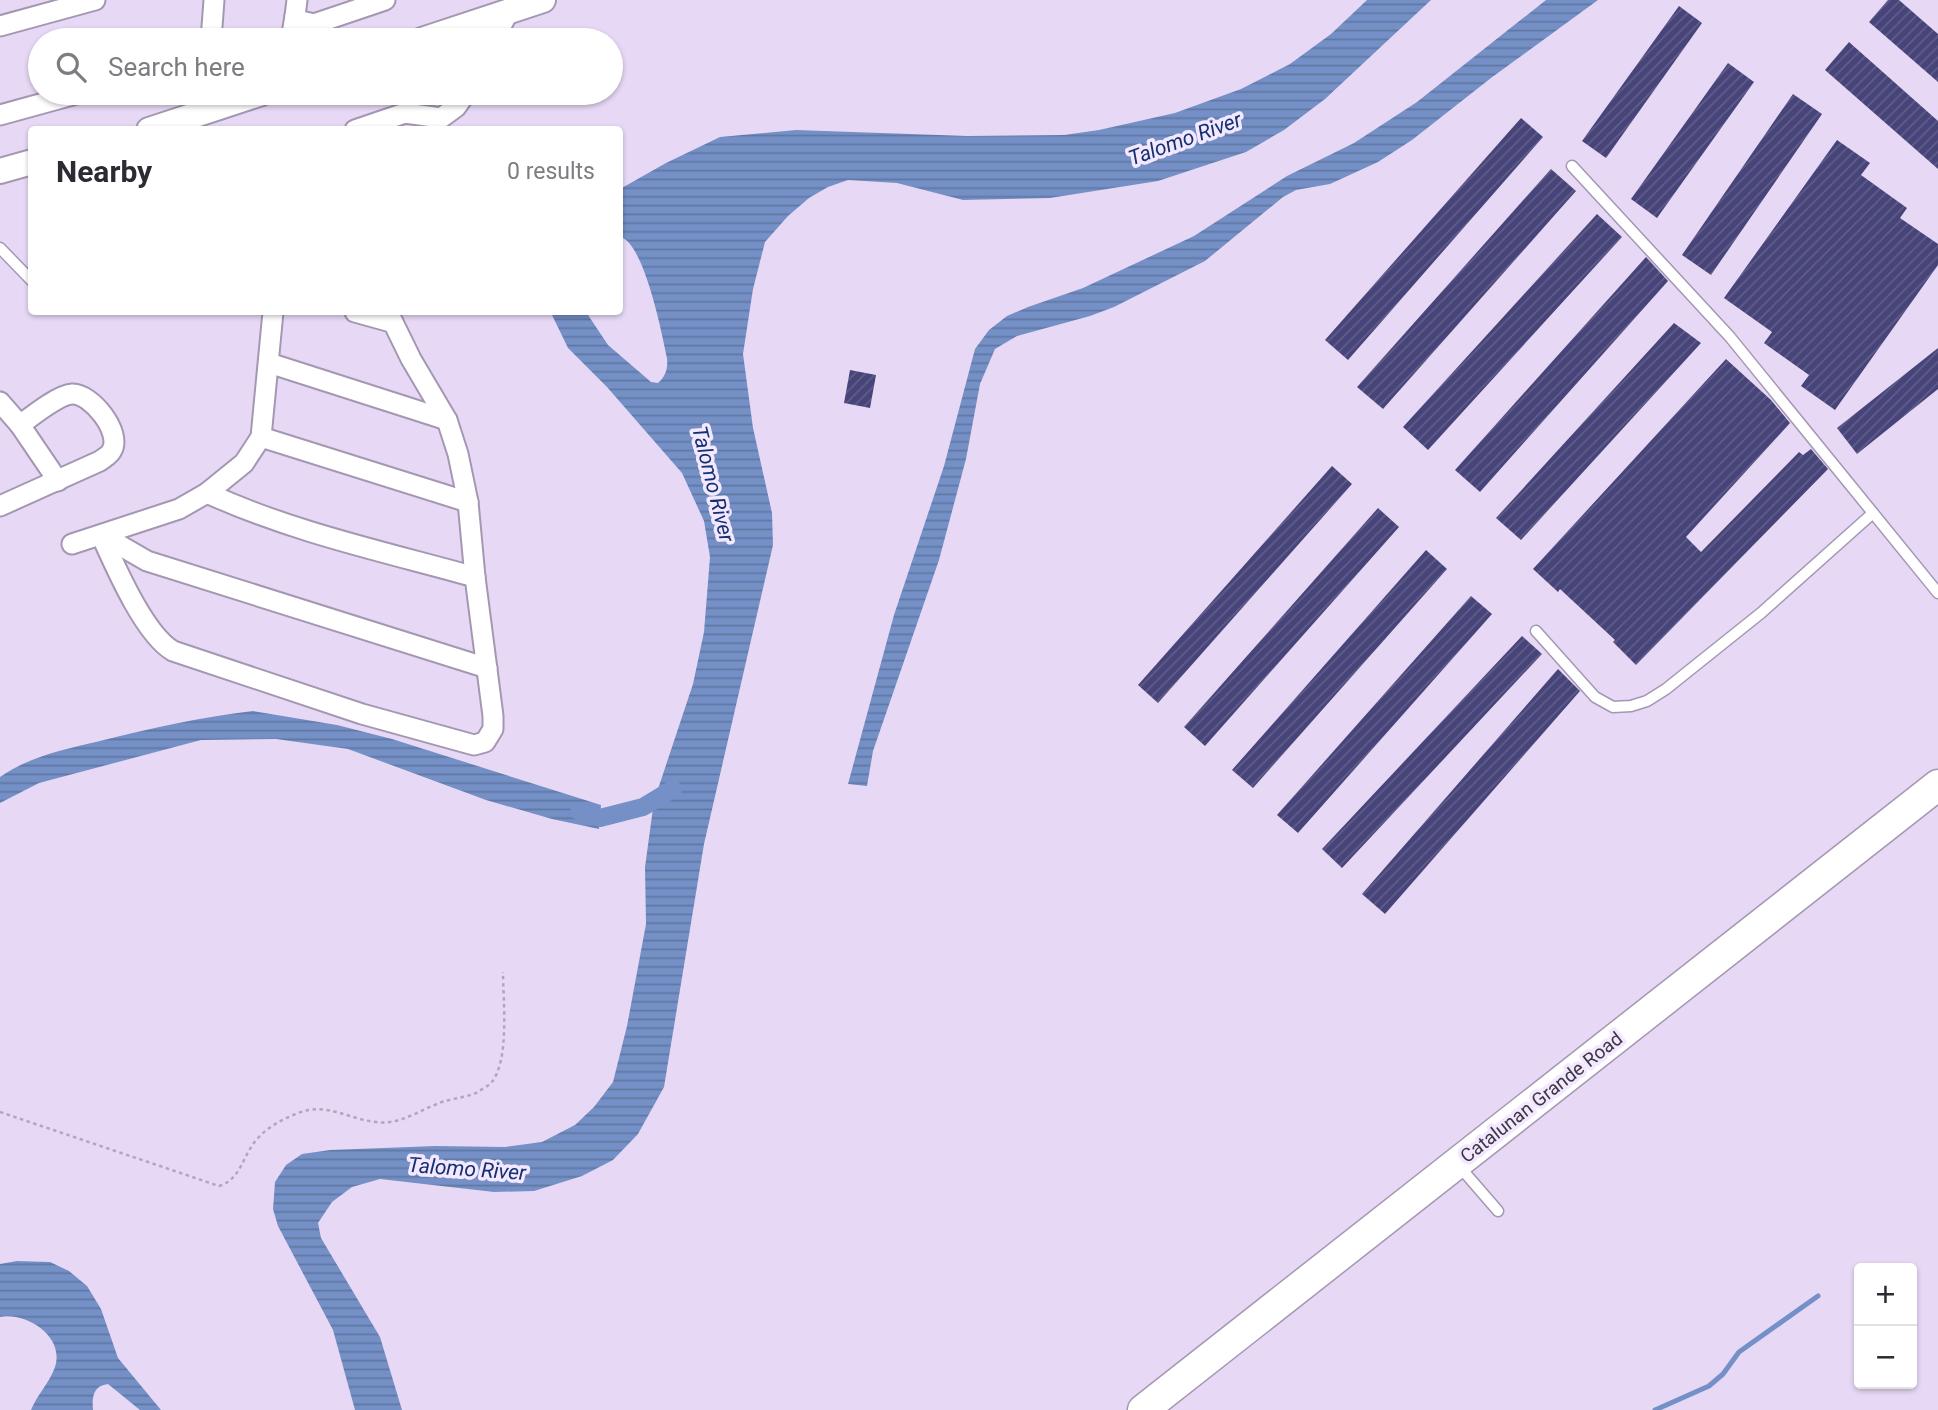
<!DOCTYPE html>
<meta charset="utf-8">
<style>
:root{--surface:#fff;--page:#f7f7f7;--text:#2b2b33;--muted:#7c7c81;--line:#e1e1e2}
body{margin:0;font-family:Roboto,sans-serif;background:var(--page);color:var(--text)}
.controls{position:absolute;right:21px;bottom:21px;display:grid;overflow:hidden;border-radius:7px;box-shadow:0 2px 5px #0004}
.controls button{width:63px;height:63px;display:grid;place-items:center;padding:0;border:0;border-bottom:2px solid var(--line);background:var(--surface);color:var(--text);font:35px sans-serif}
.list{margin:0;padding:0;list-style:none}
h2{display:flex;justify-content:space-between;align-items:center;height:91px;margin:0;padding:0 28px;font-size:30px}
h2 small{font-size:23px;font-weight:400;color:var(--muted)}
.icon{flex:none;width:38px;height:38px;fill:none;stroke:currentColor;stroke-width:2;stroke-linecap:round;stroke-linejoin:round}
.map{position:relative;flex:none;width:1938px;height:1410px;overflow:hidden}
.search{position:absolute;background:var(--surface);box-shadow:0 2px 5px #0004;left:28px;top:28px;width:595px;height:77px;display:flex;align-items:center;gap:18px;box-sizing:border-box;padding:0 24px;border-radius:38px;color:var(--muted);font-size:26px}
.panel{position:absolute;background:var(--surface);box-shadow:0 2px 5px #0004;left:28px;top:126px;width:595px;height:189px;border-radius:7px}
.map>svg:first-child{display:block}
.water{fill:url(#water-rules)}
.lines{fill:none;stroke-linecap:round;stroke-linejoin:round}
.stream{stroke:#7490c6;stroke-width:5}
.canal{stroke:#7490c6;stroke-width:18}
.building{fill:url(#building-hatch)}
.service-casing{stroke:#a497b2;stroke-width:13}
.minor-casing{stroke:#a497b2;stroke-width:23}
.tertiary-casing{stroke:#a497b2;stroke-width:28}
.primary-casing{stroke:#a497b2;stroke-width:33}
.path{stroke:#b1a6be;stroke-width:2.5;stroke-dasharray:3.5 3.5;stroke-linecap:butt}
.service{stroke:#fff;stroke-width:10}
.minor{stroke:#fff;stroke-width:19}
.tertiary{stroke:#fff;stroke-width:24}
.primary{stroke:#fff;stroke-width:30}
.labels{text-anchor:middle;stroke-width:7;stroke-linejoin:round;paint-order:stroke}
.street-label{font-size:19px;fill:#3d3843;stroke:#f3e8ff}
.water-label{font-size:21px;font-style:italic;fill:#133071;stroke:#f3e8ff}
</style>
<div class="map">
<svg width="1938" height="1410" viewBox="0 0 1938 1410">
<defs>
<pattern id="water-rules" width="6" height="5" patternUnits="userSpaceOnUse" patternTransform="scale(1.75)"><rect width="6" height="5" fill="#7490c6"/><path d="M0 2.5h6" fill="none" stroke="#6077a2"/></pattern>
<pattern id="building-hatch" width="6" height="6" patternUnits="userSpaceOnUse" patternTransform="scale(1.75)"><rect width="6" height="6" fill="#474479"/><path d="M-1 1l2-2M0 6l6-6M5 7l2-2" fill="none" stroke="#605d89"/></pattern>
</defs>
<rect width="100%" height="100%" fill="#e7d9f6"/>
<g class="water">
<path d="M 1367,0 L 1431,0 L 1325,99 L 1284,130 L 1246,152 L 1158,181 L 1050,198 L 963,200 L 897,183 L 848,180 L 828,187 L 809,198 L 788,216 L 765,242 L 753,289 L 743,354 L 753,428 L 772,513 L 773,545 L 704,844 L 664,1087 L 638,1134 L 613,1160 L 582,1176 L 534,1191 L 494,1192 L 380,1179 L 352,1187 L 332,1202 L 318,1223 L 321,1238 L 380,1337 L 402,1410 L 355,1410 L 333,1330 L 278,1226 L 273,1209 L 275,1182 L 286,1165 L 302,1154 L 330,1150 L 436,1146 L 505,1147 L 542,1142 L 575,1125 L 594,1107 L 613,1082 L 627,1026 L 646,924 L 645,867 L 654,801 L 693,684 L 704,632 L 710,557 L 704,521 L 682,473 L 607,387 L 568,348 L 552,315 L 551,312 L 586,312 L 608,345 L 651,382 L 658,383 C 666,376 668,368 667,358 C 662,334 644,242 620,237 L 620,189 L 666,163 L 720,137 L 796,130 L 967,136 L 1064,135 L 1099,130 L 1175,113 L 1241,89 L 1290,64 L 1331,34 Z"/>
<path d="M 1546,0 L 1598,0 L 1491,78 L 1412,140 L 1378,162 L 1330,184 L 1296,190 L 1283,197 L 1205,261 L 1114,307 L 1090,316 L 1017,336 L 995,349 L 980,384 L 966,459 L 939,560 L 873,751 L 867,786 L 848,784 L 894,615 L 944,466 L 975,349 L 989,330 L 1007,316 L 1028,307 L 1083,288 L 1194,236 L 1287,176 L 1354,143 L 1417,102 Z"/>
<path d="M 253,711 L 337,725 L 392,739 L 601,805 L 599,829 L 552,819 L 486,800 L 348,749 L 276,739 L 201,740 L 39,783 L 0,803 L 0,777 C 30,756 66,749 100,741 C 151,728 201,717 253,711 Z"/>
<path d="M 17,1261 L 50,1262 L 69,1271 L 87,1286 L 101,1309 L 118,1358 L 161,1410 L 140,1410 L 108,1384 C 93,1386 92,1397 93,1410 L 31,1410 C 37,1395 50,1382 55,1367 C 65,1336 26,1312 0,1317 L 0,1264 Z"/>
</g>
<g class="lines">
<path class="stream" d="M 1655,1410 L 1709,1386 L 1723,1374 L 1739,1352 L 1818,1296"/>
<path class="canal" d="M 579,811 L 600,818 L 643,807 L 673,789"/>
</g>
<g class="building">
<path d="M 1888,0 L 1899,0 L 1938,34 L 1938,82 L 1869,22 Z"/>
<path d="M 1679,6 L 1702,23 L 1606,158 L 1582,141 Z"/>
<path d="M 1849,42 L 1938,121 L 1938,169 L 1825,70 Z"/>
<path d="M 1728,63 L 1754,82 L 1657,218 L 1631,199 Z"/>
<path d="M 1793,94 L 1822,114 L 1711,275 L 1682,255 Z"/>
<path d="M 1521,118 L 1543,137 L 1348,360 L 1325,340 Z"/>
<path d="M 1837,140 L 1870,163 L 1861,175 L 1907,208 L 1900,218 L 1938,244 L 1938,265 L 1835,410 L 1801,386 L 1809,375 L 1764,343 L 1772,332 L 1724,298 Z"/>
<path d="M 1551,169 L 1576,191 L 1383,409 L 1357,387 Z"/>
<path d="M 1597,214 L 1622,237 L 1428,450 L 1403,427 Z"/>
<path d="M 1646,257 L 1668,281 L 1480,492 L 1455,470 Z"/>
<path d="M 1674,323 L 1701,343 L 1521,540 L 1496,518 Z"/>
<path d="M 1938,348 L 1938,389 L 1857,454 L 1837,428 Z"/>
<path d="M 1726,359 L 1771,400 L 1790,423 L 1686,537 L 1701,552 L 1799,452 L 1803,455 L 1811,449 L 1828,469 L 1636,665 L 1613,642 L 1615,640 L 1560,589 L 1558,592 L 1533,569 Z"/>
<path d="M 850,370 L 876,375 L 870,408 L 844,403 Z"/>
<path d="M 1332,466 L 1352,484 L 1158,703 L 1138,685 Z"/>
<path d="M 1378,508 L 1399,527 L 1205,746 L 1184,727 Z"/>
<path d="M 1426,550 L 1447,569 L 1253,788 L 1232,770 Z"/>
<path d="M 1471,596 L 1492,614 L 1298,833 L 1277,815 Z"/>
<path d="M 1522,636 L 1542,654 L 1342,868 L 1322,849 Z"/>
<path d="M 1558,669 L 1580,691 L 1385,914 L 1362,894 Z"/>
</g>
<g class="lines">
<defs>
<g id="service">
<path d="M 1572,166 L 1730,337 L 1938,593"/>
<path d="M 0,248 L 32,281"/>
<path d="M 1536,631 L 1595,697 L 1613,707 L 1631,706 L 1647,701 L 1666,689 L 1761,613 L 1873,513"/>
<path d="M 1459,1166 L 1498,1211"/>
</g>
<g id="minor">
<path d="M 297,0 L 295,16 L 301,21 L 314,24 L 385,0"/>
<path d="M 0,26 L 95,0"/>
<path d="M 211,40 L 214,0"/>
<path d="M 291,40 L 295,16"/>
<path d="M 494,40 L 509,11"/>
<path d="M 0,115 L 80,93"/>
<path d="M 355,130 L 405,113 L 441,118 L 456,107 L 466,93"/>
<path d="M 355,312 L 391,322"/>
<path d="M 269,363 L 447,420"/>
<path d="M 0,402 L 20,425 L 58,481"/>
<path d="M 261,437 L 468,502"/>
<path d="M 207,493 C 292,532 385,552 475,577"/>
<path d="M 0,506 L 100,461 C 104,458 110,455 112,450 C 122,432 91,393 72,394 C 58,395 32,416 20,425"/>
<path d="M 101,535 C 115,566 144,634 173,651 L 362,714 L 474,745 L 485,742 L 493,729 L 493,716 L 475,577 L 468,502 L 458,454 L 447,420 L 411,359 L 388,312"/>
<path d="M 102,535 L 147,561 L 487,668"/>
<path d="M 72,544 L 179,509 L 207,493 L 244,463 L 261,437 L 273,312"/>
</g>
<g id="tertiary">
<path d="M 422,40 L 543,0"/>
<path d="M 149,130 L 262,93"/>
<path d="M 0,171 L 32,162"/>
</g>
<path id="primary" d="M 1143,1410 L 1938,785"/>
</defs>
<use href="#service" class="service-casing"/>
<use href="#minor" class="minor-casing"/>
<use href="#tertiary" class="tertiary-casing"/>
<use href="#primary" class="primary-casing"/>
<path class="path" d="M 0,1112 L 219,1186 C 242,1179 242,1155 258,1138 C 269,1126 283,1119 298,1113 C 328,1102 347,1119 376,1122 C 399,1125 416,1112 437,1104 C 450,1098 466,1098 478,1092 C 482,1089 488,1086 491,1083 C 510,1061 503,1000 503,972"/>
<use href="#service" class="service"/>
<use href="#minor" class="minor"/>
<use href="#tertiary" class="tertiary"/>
<use href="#primary" class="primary"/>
</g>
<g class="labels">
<g class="street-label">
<text transform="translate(1541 1097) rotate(-38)" y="7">Catalunan Grande Road</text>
</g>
<g class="water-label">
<text transform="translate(1185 139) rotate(-20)" y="7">Talomo River</text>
<text transform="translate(713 484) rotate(76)" y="7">Talomo River</text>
<text transform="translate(467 1169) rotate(4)" y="7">Talomo River</text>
</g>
</g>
</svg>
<div class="controls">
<button>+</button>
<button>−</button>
</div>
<div class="search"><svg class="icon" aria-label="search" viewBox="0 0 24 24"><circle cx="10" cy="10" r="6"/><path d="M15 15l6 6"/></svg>Search here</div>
<section class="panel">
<h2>Nearby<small>0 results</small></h2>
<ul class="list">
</ul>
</section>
</div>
